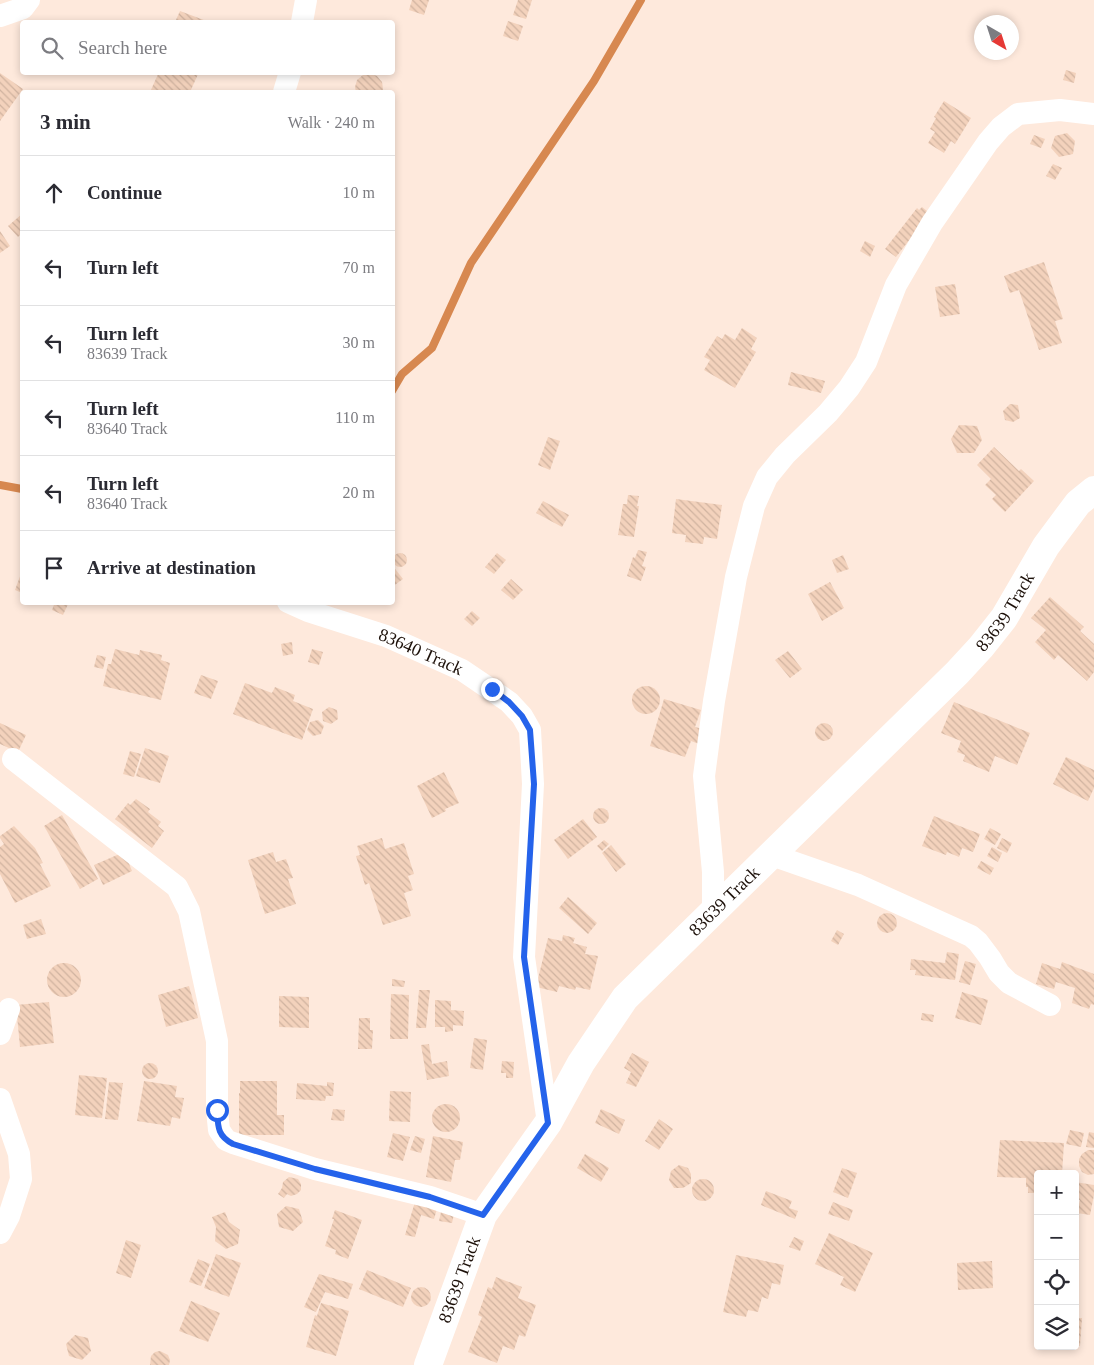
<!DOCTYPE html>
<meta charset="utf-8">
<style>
:root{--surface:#fff;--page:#f2f2f3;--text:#2b2b33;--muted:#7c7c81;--line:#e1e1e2}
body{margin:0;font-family:Georgia,serif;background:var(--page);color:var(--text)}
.controls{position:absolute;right:15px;bottom:15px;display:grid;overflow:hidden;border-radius:5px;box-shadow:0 2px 8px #0003}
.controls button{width:45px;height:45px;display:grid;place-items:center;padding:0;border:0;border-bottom:1px solid var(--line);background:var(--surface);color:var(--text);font:25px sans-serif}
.compass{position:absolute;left:974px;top:15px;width:45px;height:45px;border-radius:50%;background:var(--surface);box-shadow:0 2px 8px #0003;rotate:141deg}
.stop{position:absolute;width:15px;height:15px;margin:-11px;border:4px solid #2563eb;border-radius:50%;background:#fff}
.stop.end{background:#2563eb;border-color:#fff;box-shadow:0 1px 5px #0008}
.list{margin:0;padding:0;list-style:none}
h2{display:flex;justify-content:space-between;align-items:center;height:65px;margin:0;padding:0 20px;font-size:21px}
h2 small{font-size:16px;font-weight:400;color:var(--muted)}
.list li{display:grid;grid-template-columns:32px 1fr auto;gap:15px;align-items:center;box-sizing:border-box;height:75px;padding:0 20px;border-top:1px solid var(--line)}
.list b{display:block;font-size:19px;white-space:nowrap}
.list p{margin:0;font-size:16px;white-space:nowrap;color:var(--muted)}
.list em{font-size:16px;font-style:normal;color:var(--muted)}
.icon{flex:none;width:28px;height:28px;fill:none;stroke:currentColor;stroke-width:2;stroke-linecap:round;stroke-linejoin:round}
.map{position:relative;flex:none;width:1094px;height:1365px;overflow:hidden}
.search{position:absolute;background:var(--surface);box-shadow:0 2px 8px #0003;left:20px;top:20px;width:375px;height:55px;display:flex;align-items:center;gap:12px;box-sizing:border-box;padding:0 18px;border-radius:5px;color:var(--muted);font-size:19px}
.panel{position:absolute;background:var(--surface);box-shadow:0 2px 8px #0003;left:20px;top:90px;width:375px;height:515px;border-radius:5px}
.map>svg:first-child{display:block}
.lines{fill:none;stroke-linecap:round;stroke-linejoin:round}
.stream{stroke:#d78850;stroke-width:8}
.building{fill:url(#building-back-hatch)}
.street{stroke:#fff;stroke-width:22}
.secondary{stroke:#fff;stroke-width:28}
.route{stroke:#2563eb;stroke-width:6}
.labels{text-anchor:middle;stroke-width:4;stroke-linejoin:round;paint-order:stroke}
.street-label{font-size:18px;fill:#1d110a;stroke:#fff}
</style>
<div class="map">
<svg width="1094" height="1365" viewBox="0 0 1094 1365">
<defs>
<pattern id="building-back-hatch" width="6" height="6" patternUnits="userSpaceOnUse" patternTransform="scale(1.25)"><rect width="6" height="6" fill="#f3d2bc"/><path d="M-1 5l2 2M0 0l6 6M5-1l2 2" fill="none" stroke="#d0b3a0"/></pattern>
</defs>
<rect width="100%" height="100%" fill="#fee9dc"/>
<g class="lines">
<g class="stream">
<path d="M 392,391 L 402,374 L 432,348 L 471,263 L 594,81 L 641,0"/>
<path d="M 0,485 L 22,489"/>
</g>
</g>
<g class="building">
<path d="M 412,0 L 429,0 L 424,15 L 409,10 Z"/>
<path d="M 518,0 L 532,0 L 526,19 L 513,15 Z"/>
<path d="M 180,11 L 209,22 L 175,22 Z"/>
<path d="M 508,21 L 523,26 L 518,41 L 503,36 Z"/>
<path d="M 1066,70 L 1076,73 L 1074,83 L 1063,80 Z"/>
<path d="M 159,72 L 199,72 L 190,92 L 150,92 Z"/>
<path d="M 0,73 L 23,89 L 0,121 Z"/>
<path d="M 370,74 L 377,76 L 382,82 L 383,89 L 382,92 L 356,92 L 355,87 L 357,80 L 363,75 Z"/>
<path d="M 944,101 L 971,118 L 955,144 L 951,141 L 944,153 L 928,143 L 935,132 L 930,129 L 936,118 L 934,117 Z"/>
<path d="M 1067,133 L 1075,141 L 1073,154 L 1059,157 L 1051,148 L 1055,136 Z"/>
<path d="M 1034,135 L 1045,139 L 1041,148 L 1030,144 Z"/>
<path d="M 1053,164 L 1062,168 L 1055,180 L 1046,176 Z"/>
<path d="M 922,207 L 927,211 L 928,216 L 896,257 L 885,249 L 917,208 L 919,210 Z"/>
<path d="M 22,214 L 22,233 L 18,237 L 8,226 Z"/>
<path d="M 0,231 L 10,246 L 0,253 Z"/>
<path d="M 865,241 L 875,246 L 870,257 L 860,251 Z"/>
<path d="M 1044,262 L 1063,319 L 1055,321 L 1062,343 L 1039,350 L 1019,290 L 1010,293 L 1004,276 Z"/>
<path d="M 955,284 L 960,314 L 940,317 L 935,287 Z"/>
<path d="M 742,328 L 757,338 L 751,349 L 756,352 L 735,388 L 704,370 L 710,360 L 704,357 L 717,336 L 722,339 L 725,334 L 735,340 Z"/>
<path d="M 791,372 L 825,381 L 821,393 L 788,385 Z"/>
<path d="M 1010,404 L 1018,405 L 1020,418 L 1013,422 L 1005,420 L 1003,411 Z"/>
<path d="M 959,425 L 977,426 L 982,440 L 974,453 L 957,453 L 951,439 Z"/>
<path d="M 548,437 L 560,441 L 550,470 L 538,465 Z"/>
<path d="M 994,447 L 1019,471 L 1021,469 L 1034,481 L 1005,512 L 992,499 L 996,495 L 985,485 L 991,479 L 977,465 Z"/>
<path d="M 628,495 L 639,496 L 637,506 L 639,506 L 634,537 L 618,535 L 623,504 L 627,504 Z"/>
<path d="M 676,499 L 722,505 L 717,539 L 704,537 L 703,544 L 685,542 L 686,535 L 672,533 Z"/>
<path d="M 543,501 L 569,515 L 562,527 L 536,513 Z"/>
<path d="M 638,550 L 647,552 L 642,566 L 646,567 L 641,581 L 627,576 L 633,557 L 635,558 Z"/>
<circle cx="400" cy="560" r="7"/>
<path d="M 497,553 L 506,560 L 494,574 L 485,567 Z"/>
<path d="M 843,555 L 849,569 L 837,573 L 832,560 Z"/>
<path d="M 392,565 L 403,579 L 392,587 Z"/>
<path d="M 22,571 L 22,593 L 15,590 Z"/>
<path d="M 511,579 L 523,590 L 513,600 L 501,590 Z"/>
<path d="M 830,582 L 844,608 L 822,621 L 808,594 Z"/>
<path d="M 1050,597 L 1084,627 L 1080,631 L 1094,644 L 1094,672 L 1087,681 L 1058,655 L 1054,660 L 1035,642 L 1046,630 L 1031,618 Z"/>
<path d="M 55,602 L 69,602 L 63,615 L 52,610 Z"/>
<path d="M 472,611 L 480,618 L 472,626 L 464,619 Z"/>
<path d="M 292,642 L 293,654 L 283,656 L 281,644 Z"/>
<path d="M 115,649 L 139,655 L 140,650 L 162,655 L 161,660 L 170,663 L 161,700 L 103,686 L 108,664 L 111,664 Z"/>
<path d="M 312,649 L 323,652 L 319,665 L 308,662 Z"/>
<path d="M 788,651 L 802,669 L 790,678 L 775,660 Z"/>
<path d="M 97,655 L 106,657 L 103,669 L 94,667 Z"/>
<path d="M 201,675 L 218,681 L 211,699 L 194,693 Z"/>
<path d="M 245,683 L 272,693 L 275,687 L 295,695 L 293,701 L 313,709 L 302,740 L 233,714 Z"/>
<circle cx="646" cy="700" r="14"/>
<path d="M 664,699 L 701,710 L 695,727 L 703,729 L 699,744 L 691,741 L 685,757 L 650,746 Z"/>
<path d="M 954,702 L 1030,733 L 1017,765 L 995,756 L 989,772 L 963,761 L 965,755 L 957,752 L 961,741 L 941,733 Z"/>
<path d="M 329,707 L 337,710 L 338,719 L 331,724 L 323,721 L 322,712 Z"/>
<path d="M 318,720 L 324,726 L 321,734 L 313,736 L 307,730 L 310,722 Z"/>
<circle cx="824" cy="732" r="9"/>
<path d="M 0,723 L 26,735 L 18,752 L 0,744 Z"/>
<path d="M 145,748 L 169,756 L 160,783 L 136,776 Z"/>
<path d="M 130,751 L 141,754 L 134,777 L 123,774 Z"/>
<path d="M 1066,757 L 1094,770 L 1094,788 L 1088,801 L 1053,784 Z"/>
<path d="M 444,772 L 459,803 L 445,809 L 446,811 L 432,818 L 417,786 Z"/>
<path d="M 136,799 L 150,809 L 148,812 L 161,822 L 158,826 L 164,831 L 152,848 L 115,819 L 128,803 L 130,805 Z"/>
<circle cx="601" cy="816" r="8"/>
<path d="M 62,815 L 98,879 L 80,889 L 44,826 Z"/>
<path d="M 934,816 L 980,834 L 973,852 L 962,848 L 959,857 L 947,852 L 946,855 L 922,846 Z"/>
<path d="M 583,819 L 597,837 L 568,859 L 554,840 Z"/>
<path d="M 14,826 L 35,848 L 43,863 L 40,864 L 51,886 L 15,903 L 0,874 L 0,847 L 4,844 L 0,838 L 0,836 Z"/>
<path d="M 990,828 L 1001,834 L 995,845 L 984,839 Z"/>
<path d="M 382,838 L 385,849 L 404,843 L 414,874 L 408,876 L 413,890 L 404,893 L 411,916 L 383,925 L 369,883 L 365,885 L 356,856 L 360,855 L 357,846 Z"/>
<path d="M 1002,838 L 1012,843 L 1007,853 L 997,848 Z"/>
<path d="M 604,840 L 609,844 L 602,851 L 597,846 Z"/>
<path d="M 611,845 L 626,864 L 616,872 L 602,853 Z"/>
<path d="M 992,847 L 1002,853 L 998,862 L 987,856 Z"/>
<path d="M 124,852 L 132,871 L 103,885 L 94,865 Z"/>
<path d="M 273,852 L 276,862 L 286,859 L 293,878 L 288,879 L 296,904 L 265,914 L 248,860 Z"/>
<path d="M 981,861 L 994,868 L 990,875 L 977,868 Z"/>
<path d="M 568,897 L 597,923 L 588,934 L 559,908 Z"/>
<circle cx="887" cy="923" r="10"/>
<path d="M 41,919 L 46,934 L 27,939 L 23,925 Z"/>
<path d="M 837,930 L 844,934 L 838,945 L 831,941 Z"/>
<path d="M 563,935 L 575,938 L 573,943 L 587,947 L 585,954 L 598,956 L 590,990 L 576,987 L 575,990 L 559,986 L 557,992 L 536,987 L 548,938 L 562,941 Z"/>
<path d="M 947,952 L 959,954 L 955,980 L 915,975 L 916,970 L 910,970 L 911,959 L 945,963 Z"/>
<path d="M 965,961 L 976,964 L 970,985 L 959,982 Z"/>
<path d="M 1062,962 L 1094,974 L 1094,1005 L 1091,1004 L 1089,1009 L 1072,1003 L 1075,988 L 1056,982 L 1054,989 L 1036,984 L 1042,963 L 1060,969 Z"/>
<circle cx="64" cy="980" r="17"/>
<path d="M 392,979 L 405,981 L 404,987 L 392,986 Z"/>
<path d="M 189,986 L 198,1018 L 166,1027 L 158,995 Z"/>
<path d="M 419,990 L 430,990 L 426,1028 L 416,1028 Z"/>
<path d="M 962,992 L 988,1000 L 981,1025 L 955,1018 Z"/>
<path d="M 391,994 L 409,995 L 408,1039 L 390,1039 Z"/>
<path d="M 279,996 L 309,997 L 309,1028 L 279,1027 Z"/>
<path d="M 435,1000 L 451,1001 L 451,1010 L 464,1011 L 463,1026 L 453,1025 L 453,1031 L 445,1032 L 445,1027 L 435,1027 Z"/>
<path d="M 49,1002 L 54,1043 L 20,1047 L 16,1005 Z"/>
<path d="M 922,1013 L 934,1015 L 933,1022 L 921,1020 Z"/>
<path d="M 359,1018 L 370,1018 L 370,1030 L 373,1030 L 372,1049 L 358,1049 Z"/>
<path d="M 474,1038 L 487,1040 L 483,1070 L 470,1068 Z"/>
<path d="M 429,1044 L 432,1064 L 447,1061 L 449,1076 L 427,1080 L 421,1045 Z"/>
<path d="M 632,1053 L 649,1062 L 636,1087 L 626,1083 L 631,1072 L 624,1068 Z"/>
<path d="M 502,1061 L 514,1062 L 513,1078 L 506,1078 L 506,1073 L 501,1073 Z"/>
<circle cx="150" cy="1071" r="8"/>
<path d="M 79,1075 L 107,1078 L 102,1118 L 75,1115 Z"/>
<path d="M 144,1081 L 177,1086 L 175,1097 L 184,1098 L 180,1119 L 172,1117 L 170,1126 L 137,1121 Z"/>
<path d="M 240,1081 L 277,1081 L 277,1115 L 284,1115 L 284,1135 L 239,1135 L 239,1093 L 240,1093 Z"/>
<path d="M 109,1082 L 123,1083 L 118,1120 L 105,1119 Z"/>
<path d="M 327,1082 L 334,1083 L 333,1096 L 326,1096 L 325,1101 L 296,1099 L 297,1083 L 327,1086 Z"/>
<path d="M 390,1091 L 411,1092 L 410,1122 L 389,1121 Z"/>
<circle cx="446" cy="1118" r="14"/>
<path d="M 333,1109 L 345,1110 L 344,1121 L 331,1120 Z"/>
<path d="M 601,1109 L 625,1120 L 619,1134 L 595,1123 Z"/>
<path d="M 659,1119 L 673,1129 L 659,1150 L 645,1141 Z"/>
<path d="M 1070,1130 L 1084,1133 L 1081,1147 L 1066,1144 Z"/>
<path d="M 1089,1132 L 1094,1133 L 1094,1148 L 1086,1147 Z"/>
<path d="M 393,1133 L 410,1137 L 403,1161 L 387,1157 Z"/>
<path d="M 415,1136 L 425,1139 L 421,1153 L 410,1150 Z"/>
<path d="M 433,1136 L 463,1142 L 460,1160 L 455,1160 L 451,1182 L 426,1177 Z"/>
<path d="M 1000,1140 L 1064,1143 L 1062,1174 L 1038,1174 L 1038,1193 L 1028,1193 L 1028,1187 L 1026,1187 L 1026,1178 L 997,1177 Z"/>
<path d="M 1088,1150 L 1094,1150 L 1094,1174 L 1088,1175 L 1082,1172 L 1079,1166 L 1079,1159 L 1082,1154 Z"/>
<path d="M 585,1154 L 609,1168 L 601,1182 L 577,1168 Z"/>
<path d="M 679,1165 L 688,1168 L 691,1174 L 691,1183 L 683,1188 L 674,1188 L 669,1180 L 671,1171 Z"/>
<path d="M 842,1168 L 857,1173 L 848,1198 L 833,1192 Z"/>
<path d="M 289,1177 L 298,1179 L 301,1184 L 301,1190 L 297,1194 L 291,1196 L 287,1194 L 284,1198 L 278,1194 L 282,1188 L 283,1182 Z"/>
<circle cx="703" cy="1190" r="11"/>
<path d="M 1075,1182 L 1094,1185 L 1094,1195 L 1090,1215 L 1077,1213 L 1080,1200 L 1075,1199 Z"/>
<path d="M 766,1191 L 792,1201 L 789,1208 L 798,1211 L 795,1219 L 761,1205 Z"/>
<path d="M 415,1202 L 437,1209 L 434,1219 L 421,1215 L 415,1237 L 405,1235 Z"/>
<path d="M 833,1202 L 853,1210 L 849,1221 L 828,1214 Z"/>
<path d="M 286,1206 L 299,1209 L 303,1222 L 293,1231 L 279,1227 L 277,1214 Z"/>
<path d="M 335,1210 L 362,1220 L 348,1259 L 335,1254 L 336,1250 L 325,1246 L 334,1219 L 332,1219 Z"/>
<path d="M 225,1212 L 229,1222 L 240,1230 L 238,1244 L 226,1249 L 215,1241 L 216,1227 L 212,1217 Z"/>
<path d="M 441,1212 L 454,1214 L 452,1223 L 439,1221 Z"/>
<path d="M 829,1233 L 873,1253 L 855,1292 L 840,1285 L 844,1277 L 815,1264 Z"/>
<path d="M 794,1237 L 804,1241 L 800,1251 L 789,1247 Z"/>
<path d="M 126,1240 L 141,1245 L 131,1278 L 116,1273 Z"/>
<path d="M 216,1254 L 241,1263 L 229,1297 L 204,1288 Z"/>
<path d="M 736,1255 L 784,1265 L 780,1285 L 772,1283 L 768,1299 L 762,1297 L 758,1312 L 748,1310 L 746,1317 L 723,1312 Z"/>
<path d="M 198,1259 L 210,1264 L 201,1286 L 189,1282 Z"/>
<path d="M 992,1261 L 993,1288 L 958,1290 L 957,1263 Z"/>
<path d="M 367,1270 L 411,1288 L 403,1307 L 359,1289 Z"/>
<path d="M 319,1274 L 353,1284 L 348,1299 L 325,1292 L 316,1312 L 304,1307 Z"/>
<path d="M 496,1277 L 522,1287 L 518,1298 L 536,1305 L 525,1337 L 519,1335 L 514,1350 L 503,1346 L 497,1363 L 468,1352 L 482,1317 L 478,1315 L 488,1287 L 492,1289 Z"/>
<circle cx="421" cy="1297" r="10"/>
<path d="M 191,1301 L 220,1313 L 208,1342 L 179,1331 Z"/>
<path d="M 321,1303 L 349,1311 L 336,1356 L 306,1347 L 315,1315 L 317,1316 Z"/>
<path d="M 1075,1318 L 1082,1318 L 1080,1346 L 1075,1345 Z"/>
<path d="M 75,1335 L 88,1338 L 91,1351 L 82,1360 L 69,1356 L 66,1344 Z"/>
<path d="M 160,1351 L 168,1355 L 170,1360 L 169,1365 L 150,1365 L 151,1356 L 155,1352 Z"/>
</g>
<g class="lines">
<g class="street">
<path d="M 0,16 L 23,8 L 29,0"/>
<path d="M 302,22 L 306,0"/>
<path d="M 284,92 L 290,72"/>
<path id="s1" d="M 288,602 L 308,611 L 386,636 L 462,670 L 509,702 L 522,716 L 530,730 L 533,784 L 524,957 L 548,1123"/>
<path d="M 13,759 L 177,887 L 189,911 L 217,1041 L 217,1110 L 219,1130 L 226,1140 L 233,1143 L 315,1169 L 430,1197 L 483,1215"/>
<path d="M 772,855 L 858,885 L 971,936 L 978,942 L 990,958 L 999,973 L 1009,983 L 1050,1005"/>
<path d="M 713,913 L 713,872 L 704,776 L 714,701 L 736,577 L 754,506 L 767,477 L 785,455 L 828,413 L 849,388 L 866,362 L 896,285 L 932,223 L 988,142 L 1001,127 L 1018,114 L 1060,110 L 1094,114"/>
<path d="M 0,1034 L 9,1009"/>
<path d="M 0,1099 L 19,1154 L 21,1179 L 9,1216 L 0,1233"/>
</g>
<path class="secondary" id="s2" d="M 428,1365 L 483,1215 L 548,1123 L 581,1063 L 625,998 L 957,673 L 981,647 L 1004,618 L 1046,546 L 1078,503 L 1094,490"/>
</g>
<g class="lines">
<path class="route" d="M 217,1110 C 218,1126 217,1136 233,1144 L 315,1169 L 430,1197 L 483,1215 L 548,1123 L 524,957 L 534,784 L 530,730 L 522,716 L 509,702 L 492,689"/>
</g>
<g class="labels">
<g class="street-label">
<text dy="6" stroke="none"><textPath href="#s2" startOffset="962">83639 Track</textPath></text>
<text dy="6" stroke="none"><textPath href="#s1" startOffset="142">83640 Track</textPath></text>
<text dy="6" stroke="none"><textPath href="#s2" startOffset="558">83639 Track</textPath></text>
<text dy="6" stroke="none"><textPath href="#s2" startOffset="91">83639 Track</textPath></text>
</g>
</g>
</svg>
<div class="controls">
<button>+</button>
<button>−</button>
<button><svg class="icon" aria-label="locate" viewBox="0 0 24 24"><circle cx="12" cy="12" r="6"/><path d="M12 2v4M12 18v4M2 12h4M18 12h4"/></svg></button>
<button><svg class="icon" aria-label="layers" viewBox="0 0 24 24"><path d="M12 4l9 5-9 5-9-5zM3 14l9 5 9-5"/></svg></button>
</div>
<svg class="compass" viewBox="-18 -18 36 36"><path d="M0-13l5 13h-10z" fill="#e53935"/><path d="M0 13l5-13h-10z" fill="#7c7c81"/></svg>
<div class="stop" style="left:217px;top:1110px"></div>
<div class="stop end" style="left:492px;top:689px"></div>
<div class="search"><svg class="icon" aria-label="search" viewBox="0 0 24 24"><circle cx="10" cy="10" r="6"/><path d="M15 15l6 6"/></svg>Search here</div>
<section class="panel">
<h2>3 min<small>Walk · 240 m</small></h2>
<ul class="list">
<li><svg class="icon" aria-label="ahead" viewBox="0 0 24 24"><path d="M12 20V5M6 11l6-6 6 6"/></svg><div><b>Continue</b></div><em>10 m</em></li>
<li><svg class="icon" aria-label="left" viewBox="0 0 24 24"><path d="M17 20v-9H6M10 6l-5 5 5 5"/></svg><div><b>Turn left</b></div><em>70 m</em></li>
<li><svg class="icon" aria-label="left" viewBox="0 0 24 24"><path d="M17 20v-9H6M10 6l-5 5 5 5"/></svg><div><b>Turn left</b><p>83639 Track</p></div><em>30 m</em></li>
<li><svg class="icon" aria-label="left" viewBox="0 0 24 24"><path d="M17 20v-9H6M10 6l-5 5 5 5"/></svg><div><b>Turn left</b><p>83640 Track</p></div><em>110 m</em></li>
<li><svg class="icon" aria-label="left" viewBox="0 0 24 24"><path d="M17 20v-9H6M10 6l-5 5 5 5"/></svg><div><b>Turn left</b><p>83640 Track</p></div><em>20 m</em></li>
<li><svg class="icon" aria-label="arrive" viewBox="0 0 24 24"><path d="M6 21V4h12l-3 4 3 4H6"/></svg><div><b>Arrive at destination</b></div></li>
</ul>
</section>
</div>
